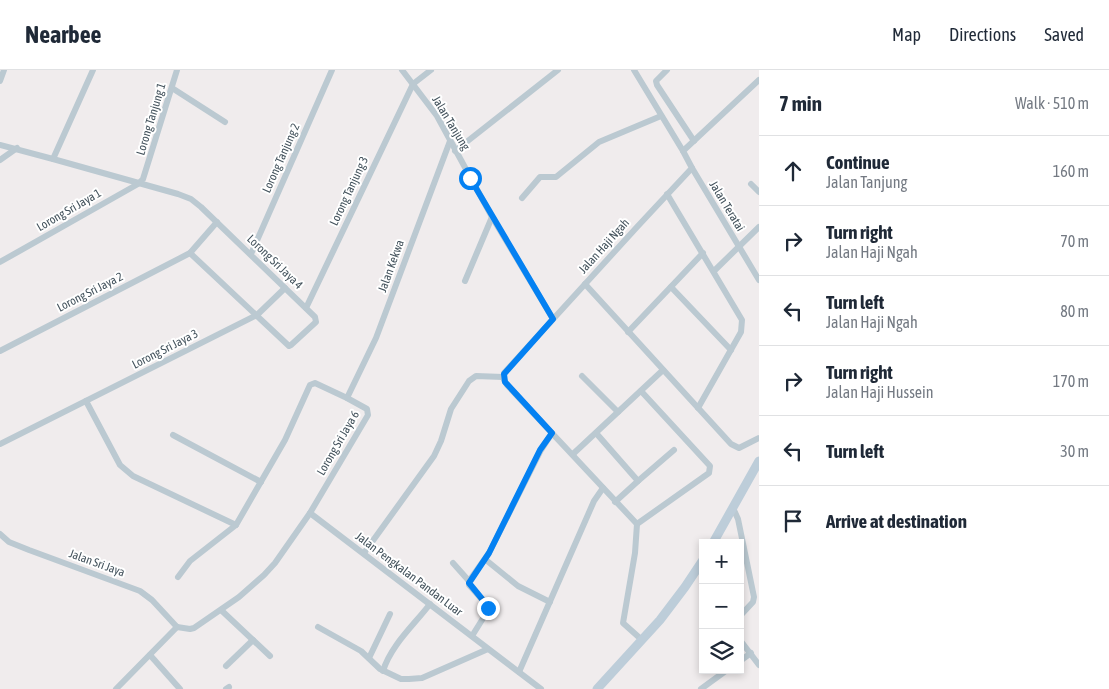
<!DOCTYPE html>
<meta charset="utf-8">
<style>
:root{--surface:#fff;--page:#f6f6f7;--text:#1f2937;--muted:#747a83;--line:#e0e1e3}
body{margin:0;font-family:"Asap Condensed",sans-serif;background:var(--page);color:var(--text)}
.controls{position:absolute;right:15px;bottom:15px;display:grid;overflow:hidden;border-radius:0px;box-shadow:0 2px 8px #0003}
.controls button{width:45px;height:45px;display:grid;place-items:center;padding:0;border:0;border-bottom:1px solid var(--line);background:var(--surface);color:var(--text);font:25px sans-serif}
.stop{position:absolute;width:15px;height:15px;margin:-11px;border:4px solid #0481f2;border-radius:50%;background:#fff}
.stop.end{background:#0481f2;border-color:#fff;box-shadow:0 1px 5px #0008}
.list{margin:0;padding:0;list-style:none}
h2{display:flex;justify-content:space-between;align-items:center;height:65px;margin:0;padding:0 20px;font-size:21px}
h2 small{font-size:16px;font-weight:400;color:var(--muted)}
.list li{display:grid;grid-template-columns:32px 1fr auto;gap:15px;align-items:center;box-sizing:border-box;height:70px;padding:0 20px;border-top:1px solid var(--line)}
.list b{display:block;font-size:19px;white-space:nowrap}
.list p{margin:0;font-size:16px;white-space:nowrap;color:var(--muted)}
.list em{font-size:16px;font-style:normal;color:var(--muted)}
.icon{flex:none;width:28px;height:28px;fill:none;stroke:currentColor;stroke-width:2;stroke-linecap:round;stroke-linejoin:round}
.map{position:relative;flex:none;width:759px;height:619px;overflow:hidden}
header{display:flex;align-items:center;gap:30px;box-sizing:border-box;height:70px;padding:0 25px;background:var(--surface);border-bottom:1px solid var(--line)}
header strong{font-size:24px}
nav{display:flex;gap:28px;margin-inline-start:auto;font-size:18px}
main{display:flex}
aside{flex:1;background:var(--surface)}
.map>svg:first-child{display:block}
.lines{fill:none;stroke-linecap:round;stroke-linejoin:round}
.minor{stroke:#bbc9d1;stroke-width:6}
.secondary{stroke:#bdcdd9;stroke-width:9}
.route{stroke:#0481f2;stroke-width:6}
.labels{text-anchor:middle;stroke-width:4;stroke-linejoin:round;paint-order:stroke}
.street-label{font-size:12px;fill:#43525c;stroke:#fff}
</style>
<header>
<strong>Nearbee</strong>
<nav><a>Map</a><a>Directions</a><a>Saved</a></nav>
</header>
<main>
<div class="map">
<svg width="759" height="619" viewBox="0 0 759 619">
<rect width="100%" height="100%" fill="#f0eced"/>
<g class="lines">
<g class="minor">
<path d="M 402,0 L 437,46 L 492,147 L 553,249"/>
<path d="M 634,0 L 683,81"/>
<path d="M 667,0 L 656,11 L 657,15 L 694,71"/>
<path d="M 0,11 L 4,0"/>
<path d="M 172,18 L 225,52"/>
<path d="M 0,75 L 53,89 L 93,0"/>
<path d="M 455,81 L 558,0"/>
<path d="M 53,89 L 178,124 L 191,129 L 201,137 L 315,247 L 316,252 L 291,275 L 289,276 L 190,183"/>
<path d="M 0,90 L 17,78"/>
<path d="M 692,98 L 759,210"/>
<path d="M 751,114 L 759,122"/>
<path d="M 667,124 L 742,250 L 741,262 L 698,338"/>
<path d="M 522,128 L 540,107 L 556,107 L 599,72 L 661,46"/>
<path d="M 251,184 L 332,0"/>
<path d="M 0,192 L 138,114 L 143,109 L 177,0"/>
<path d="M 714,201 L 759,157"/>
<path d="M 465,211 L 492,147"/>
<path d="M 585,214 L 731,374 L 739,378 L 759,368"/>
<path d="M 671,217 L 731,280"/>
<path d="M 306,238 L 413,14 L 431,0"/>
<path d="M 628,262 L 703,183"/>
<path d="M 0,281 L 190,183 L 217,152"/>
<path d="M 582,306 L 618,342"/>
<path d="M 641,321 L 710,396 L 709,403 L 637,454 L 507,315 L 504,310 L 504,303 L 637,157 L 692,98 L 683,81 L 759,10"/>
<path d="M 347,328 L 376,268 L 450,71"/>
<path d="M 86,331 L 120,395 L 133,406 L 236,455"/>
<path d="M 596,363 L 638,411 L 615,432"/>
<path d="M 173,365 L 261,412"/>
<path d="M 0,374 L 257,245 L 285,218"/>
<path d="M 573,384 L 663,300"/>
<path d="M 638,411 L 674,380"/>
<path d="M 733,438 L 738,449 L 754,527 L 753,532 L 740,546"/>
<path d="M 310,443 L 541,619"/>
<path d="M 637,454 L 635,483 L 623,553 L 642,570"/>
<path d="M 0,464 L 9,472 L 29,480 L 140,521 L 152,530 L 177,557"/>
<path d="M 364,483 L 434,386 L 441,371 L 451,339 L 469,311 L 476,306 L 503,307"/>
<path d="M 486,490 L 518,516 L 550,532"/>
<path d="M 453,493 L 469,511 L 469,515 L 487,535 L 487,542 L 472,566"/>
<path d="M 469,511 L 489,483 L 541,380 L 552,363"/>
<path d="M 221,540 L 270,586"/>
<path d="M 177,557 L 190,559 L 194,558 L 239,527 L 264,505 L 275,493 L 310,443 L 368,345 L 367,339 L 347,328 L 315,313 L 310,315 L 285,370 L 236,455 L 190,491 L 178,507"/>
<path d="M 318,557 L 361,581 L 380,599 L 401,609 L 409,609 L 422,608 L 488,579"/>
<path d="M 740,570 L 759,595"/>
<path d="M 150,585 L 180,619"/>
<path d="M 369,588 L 390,544"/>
<path d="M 740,591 L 751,583"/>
<path d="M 226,596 L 253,570"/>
<path d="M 383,601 C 391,575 414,555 430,534"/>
<path d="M 519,602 L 594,431 L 603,418"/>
<path d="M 116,619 L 177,557"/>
<path d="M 226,619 L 229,617"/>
<path d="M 701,619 L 727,600"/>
</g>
<g class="secondary">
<path d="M 713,473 L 759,391"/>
<path d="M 597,619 L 660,550 L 685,517 L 703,490"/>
</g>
</g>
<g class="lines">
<path class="route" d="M 470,108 L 553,249 L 504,304 L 505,312 L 552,363 L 540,380 L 489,483 L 469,513 L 487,535 L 488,538"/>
</g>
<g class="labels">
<g class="street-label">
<text transform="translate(151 49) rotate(-73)" y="4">Lorong Tanjung 1</text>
<text transform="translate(451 53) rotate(59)" y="4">Jalan Tanjung</text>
<text transform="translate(281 88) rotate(-66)" y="4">Lorong Tanjung 2</text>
<text transform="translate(349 121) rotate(-65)" y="4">Lorong Tanjung 3</text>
<text transform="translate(727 136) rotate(59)" y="4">Jalan Teratai</text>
<text transform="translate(69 140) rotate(-30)" y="4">Lorong Sri Jaya 1</text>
<text transform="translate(604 176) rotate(-48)" y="4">Jalan Haji Ngah</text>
<text transform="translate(275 192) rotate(44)" y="4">Lorong Sri Jaya 4</text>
<text transform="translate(391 196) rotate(-70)" y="4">Jalan Kekwa</text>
<text transform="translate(90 222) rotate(-27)" y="4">Lorong Sri Jaya 2</text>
<text transform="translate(165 279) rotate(-27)" y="4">Lorong Sri Jaya 3</text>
<text transform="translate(338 373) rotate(-60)" y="4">Lorong Sri Jaya 6</text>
<text transform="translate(97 493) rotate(20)" y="4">Jalan Sri Jaya</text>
<text transform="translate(409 504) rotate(37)" y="4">Jalan Pengkalan Pandan Luar</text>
</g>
</g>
</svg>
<div class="controls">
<button>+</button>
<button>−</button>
<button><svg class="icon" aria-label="layers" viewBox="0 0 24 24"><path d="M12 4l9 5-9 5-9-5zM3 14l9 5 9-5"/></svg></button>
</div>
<div class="stop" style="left:470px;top:108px"></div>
<div class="stop end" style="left:488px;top:538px"></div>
</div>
<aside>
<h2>7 min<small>Walk · 510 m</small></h2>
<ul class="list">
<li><svg class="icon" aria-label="ahead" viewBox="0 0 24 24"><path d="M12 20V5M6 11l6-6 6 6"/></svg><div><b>Continue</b><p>Jalan Tanjung</p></div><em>160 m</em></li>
<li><svg class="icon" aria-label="right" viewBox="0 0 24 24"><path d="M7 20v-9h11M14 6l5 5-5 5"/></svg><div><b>Turn right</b><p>Jalan Haji Ngah</p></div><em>70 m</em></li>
<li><svg class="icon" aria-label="left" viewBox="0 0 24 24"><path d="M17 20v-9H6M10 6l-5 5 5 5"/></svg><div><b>Turn left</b><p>Jalan Haji Ngah</p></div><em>80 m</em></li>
<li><svg class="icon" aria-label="right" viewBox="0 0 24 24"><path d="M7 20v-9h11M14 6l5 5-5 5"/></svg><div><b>Turn right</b><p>Jalan Haji Hussein</p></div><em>170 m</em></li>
<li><svg class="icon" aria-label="left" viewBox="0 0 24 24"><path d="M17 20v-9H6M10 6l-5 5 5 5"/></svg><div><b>Turn left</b></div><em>30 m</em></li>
<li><svg class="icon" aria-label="arrive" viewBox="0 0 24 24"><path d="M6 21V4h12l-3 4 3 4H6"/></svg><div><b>Arrive at destination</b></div></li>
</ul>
</aside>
</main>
